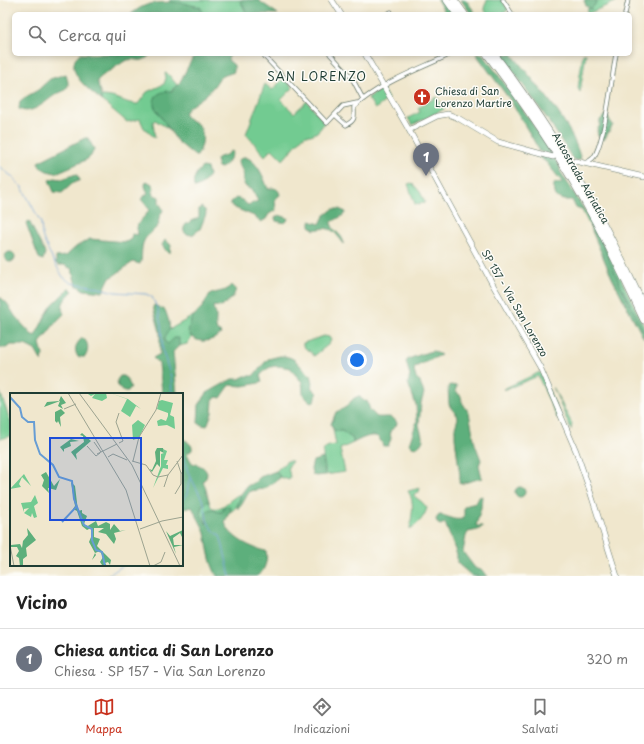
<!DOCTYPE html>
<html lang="it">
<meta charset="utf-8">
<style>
:root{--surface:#fff;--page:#f6f6f6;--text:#222;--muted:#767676;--line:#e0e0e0;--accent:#c8321e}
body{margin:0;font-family:"Playpen Sans",sans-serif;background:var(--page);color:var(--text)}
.you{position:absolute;left:357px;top:360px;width:14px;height:14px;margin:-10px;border:3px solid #fff;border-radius:50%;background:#1a73e8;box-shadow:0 0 0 6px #1a73e833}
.badge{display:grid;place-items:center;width:26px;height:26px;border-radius:50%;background:var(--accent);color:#fff;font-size:13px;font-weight:700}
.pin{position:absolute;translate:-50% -33px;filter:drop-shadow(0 1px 2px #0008)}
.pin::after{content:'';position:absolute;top:21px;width:14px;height:12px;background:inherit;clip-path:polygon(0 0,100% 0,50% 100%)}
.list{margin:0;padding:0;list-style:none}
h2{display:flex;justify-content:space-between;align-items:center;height:52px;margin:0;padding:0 16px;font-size:17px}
h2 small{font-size:13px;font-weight:400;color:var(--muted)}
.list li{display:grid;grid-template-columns:26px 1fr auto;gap:12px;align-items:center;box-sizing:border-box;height:60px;padding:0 16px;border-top:1px solid var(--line)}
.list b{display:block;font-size:15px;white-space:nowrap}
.list p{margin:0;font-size:13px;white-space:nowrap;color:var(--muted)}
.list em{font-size:13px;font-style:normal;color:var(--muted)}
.icon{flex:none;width:22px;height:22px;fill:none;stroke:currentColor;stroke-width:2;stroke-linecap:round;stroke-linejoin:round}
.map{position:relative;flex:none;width:644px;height:576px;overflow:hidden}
.search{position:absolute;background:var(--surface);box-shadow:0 2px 6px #0003;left:12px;right:12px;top:12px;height:44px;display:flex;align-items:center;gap:10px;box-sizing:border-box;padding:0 14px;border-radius:6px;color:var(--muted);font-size:15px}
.sheet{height:112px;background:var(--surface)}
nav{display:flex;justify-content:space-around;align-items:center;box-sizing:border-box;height:56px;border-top:1px solid var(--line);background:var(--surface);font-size:11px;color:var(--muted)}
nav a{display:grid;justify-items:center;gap:2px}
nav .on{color:var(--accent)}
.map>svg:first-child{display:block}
.green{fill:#72cb91;stroke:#488462}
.forest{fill:#5daf7b;stroke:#3e7658}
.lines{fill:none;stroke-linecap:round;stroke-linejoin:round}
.stream{stroke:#679dd4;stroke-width:1}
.street-casing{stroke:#68786a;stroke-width:5}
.secondary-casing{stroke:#68786a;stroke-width:6}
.highway-casing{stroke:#68786a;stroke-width:8}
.street{stroke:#fff;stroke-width:3.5}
.secondary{stroke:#fff;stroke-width:5}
.highway{stroke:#fff;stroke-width:7}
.labels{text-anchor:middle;stroke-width:3;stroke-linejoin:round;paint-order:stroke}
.poi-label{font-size:10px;fill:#1f3d34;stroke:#fdfcf7;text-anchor:start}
.street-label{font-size:10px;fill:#1f3d34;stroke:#fdfcf7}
.quarter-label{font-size:12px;letter-spacing:1px;fill:#1f3d34;stroke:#fdfcf7}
.inset-river{fill:none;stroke:#679dd4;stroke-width:2}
.inset-road{fill:none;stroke:#9ca390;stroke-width:1}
.view{fill:#1d4ed8;fill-opacity:0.15;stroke:#1d4ed8;stroke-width:2}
.inset-edge{fill:none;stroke:#1f3d34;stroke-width:2}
</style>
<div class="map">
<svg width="644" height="576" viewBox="0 0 644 576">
<rect width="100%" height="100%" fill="#fdfcf7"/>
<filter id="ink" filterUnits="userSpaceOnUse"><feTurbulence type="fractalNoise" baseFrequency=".025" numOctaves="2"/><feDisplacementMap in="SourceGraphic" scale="8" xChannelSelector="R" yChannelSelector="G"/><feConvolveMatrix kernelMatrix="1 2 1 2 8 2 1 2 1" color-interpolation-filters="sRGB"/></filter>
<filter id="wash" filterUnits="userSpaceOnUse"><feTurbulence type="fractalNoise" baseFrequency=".012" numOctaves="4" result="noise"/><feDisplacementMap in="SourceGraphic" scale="16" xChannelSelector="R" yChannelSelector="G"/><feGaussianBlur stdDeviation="0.9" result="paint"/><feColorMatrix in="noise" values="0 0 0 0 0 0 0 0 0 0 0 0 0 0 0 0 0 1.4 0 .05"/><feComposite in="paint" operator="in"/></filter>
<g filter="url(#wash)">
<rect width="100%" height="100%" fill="#f0e7cd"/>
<g class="green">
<path d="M 170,0 L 240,0 L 247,14 L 204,14 L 200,7 L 169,2 Z"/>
<path d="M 487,0 L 502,0 L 508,10 L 502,14 L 487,14 L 484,8 Z"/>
<path d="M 597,0 L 620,0 L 587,14 L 588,8 L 591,9 L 594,6 Z"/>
<path d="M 583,54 L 586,54 L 580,92 L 578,88 Z"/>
<path d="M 165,73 L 168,74 L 177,85 L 154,106 L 169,129 L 155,120 L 153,122 L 155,138 L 144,128 L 140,119 L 127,122 L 101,100 L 101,96 C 107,96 113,97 118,99 C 126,101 129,104 138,104 L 147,92 L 164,84 L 166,78 Z"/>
<path d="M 284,78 L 293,88 L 281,100 L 294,113 L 307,101 L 324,122 C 322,128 317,134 310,135 C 303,136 309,133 303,137 L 283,160 L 272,149 L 265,156 L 246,134 L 265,84 L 272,90 Z"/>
<path d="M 382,88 L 388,99 L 375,109 L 368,98 Z"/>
<path d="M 437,97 L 444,109 L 412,125 L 408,118 L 420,112 L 418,108 Z"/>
<path d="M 412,183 L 420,192 L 425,202 L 418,205 L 415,204 L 408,184 Z"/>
<path d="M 584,209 C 607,247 625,287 644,327 L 644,332 L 621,286 L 598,235 L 592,231 L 582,210 Z"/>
<path d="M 195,315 L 190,322 L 190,336 L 192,337 L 187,344 L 179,346 L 179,342 L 172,340 L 168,344 L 165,342 L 165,337 L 170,328 L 171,330 L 172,328 Z"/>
<path d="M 324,336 L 329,337 L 331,340 L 329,344 L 314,356 C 312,351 306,350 303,346 L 303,343 Z"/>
<path d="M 540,372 L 561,417 L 557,418 L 538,376 L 504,390 L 503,389 Z"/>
<path d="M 553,387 L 572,424 L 571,430 Z"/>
<path d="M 0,392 L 11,423 L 11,436 L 0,439 Z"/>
<path d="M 333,429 L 336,431 L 342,431 L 353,439 L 353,443 L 340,449 L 345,472 L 325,475 C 327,461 314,446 336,445 Z"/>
<path d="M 287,461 L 292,461 L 288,467 L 290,477 L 289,480 L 280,477 L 276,471 Z"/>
<path d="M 420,488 L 419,492 L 414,494 L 414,496 L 422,502 L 427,508 C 424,518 418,524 410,529 C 411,516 416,503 408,491 Z"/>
<path d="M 241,494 C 238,502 238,508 230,512 L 231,510 L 223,510 L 222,512 L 219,512 L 210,509 L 205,516 L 207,524 L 206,524 C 201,515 196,506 209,501 L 211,507 C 222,513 231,496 241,494 Z"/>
</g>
<g class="forest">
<path d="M 240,0 L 258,0 L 278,14 L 247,14 Z"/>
<path d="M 437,0 L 443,0 L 454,14 L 444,14 L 443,9 Z"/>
<path d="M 461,0 L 466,0 L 476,14 L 471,14 Z"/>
<path d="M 584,0 L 597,0 L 594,6 L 591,9 L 586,6 Z"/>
<path d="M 172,2 L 183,3 L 200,7 L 204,14 L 131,14 C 147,2 153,3 172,2 Z"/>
<path d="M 79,54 L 151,54 C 140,66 136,56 125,61 C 122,62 120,65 117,66 C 110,71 103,74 97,81 L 101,96 L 101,100 C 88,89 63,71 79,54 Z"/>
<path d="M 198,54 L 232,54 L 228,58 L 229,61 L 234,65 L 234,72 L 220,77 L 214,86 L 206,95 L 189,107 L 184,113 C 189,121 188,118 196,123 C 206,130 203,147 197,156 L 195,156 L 177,141 L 154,106 C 153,94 161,91 172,91 L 180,82 L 192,59 Z"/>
<path d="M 476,54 L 483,54 L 520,105 L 554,156 L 538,151 L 538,148 L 510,100 Z"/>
<path d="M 501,54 L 512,54 C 538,88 570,118 581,160 L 575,160 L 572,158 L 551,124 Z"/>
<path d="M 66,74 C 67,79 70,85 66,89 C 64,92 59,92 55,95 C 46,101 31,116 19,109 L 20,101 L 24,98 L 38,90 L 50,79 Z"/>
<path d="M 604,116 L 607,116 L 613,125 L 604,140 L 598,136 L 597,130 L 600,125 L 600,120 Z"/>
<path d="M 85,138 L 88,138 L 94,149 L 91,156 L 86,160 L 56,173 L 47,171 L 40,167 L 38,162 Z"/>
<path d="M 231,151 L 233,152 C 231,158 227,165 221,168 L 218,167 L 216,160 L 217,158 L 226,155 Z"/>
<path d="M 536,155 L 555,159 L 560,167 L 560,171 L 584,209 L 581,210 L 576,208 L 572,200 L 563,200 L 556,197 C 555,192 552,186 555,183 L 563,183 L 546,162 Z"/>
<path d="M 245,157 C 257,160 264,178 268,189 C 273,187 279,188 280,195 L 275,199 L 276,210 L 269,214 L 266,219 L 261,222 L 254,216 L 235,208 L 231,205 L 231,202 L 236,198 L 242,200 L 248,205 L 258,201 L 252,190 L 246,187 L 243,182 L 243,172 L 238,162 L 238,160 Z"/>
<path d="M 203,167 L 207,168 L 209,175 C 206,180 202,186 195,188 L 194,186 C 192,180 197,170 203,167 Z"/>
<path d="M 76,174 L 80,180 L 72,184 L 62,193 L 54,192 L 49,180 L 55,178 L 62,179 Z"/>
<path d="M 147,181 L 152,184 L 154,188 L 152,194 L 159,197 L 159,203 L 163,209 C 162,215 157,217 159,224 C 155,231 147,234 144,241 C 140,249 143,258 140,264 L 133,262 L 109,279 L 103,292 L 84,290 L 76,285 L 72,269 L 64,265 L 58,265 L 56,263 L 56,257 L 66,256 L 77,246 L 90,239 L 126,242 L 131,239 L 132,234 L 138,235 C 138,233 137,231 137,229 C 137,220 147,217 149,209 L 141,199 L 148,193 C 146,189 143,185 147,181 Z"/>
<path d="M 201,207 L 205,210 L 206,214 L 200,229 L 192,235 L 186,234 L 184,232 C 182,222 193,222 199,217 L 199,209 Z"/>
<path d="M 333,209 L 339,209 L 346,212 C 343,217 335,219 331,223 C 333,232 343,234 344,244 C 333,230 332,226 314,230 L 310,226 L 310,221 L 320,224 L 324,216 Z"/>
<path d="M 279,215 L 288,218 L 287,221 L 285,223 L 276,221 L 275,218 Z"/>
<path d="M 29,221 L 45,253 L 43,260 L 39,258 L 37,253 L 26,223 Z"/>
<path d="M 592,231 L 598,235 L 621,286 L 644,332 L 644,339 L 612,278 Z"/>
<path d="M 165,240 L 171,245 L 170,253 L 167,252 L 162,245 Z"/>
<circle cx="10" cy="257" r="5"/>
<path d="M 231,285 L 236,290 L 232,298 L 221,307 L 213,306 C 213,311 216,311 216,316 C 216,322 215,325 217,331 L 220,332 L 221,334 C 210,343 195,345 188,331 L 192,318 L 203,306 L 210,294 L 226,290 Z"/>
<path d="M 69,288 L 73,291 C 66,298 59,304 64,314 L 56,322 L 40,343 L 43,355 L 42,362 L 35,350 L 25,345 L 11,345 L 6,348 L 0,348 L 0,297 L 7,303 L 15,316 L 31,334 L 35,336 L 51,306 Z"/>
<path d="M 154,305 L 165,310 C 167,315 171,325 169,330 C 167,335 164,336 165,342 L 168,344 L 174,338 L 179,338 L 179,346 L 173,352 C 174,366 176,380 177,394 L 163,394 L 162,391 L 159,364 L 153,358 L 160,354 L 160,332 L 153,307 Z"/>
<path d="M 82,338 C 89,341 89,351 85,357 L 78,357 C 73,349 76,344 82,338 Z"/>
<path d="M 433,351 L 441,355 L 415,367 L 414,371 L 416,378 L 421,382 L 420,383 L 424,393 L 421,403 L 419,425 L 423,440 L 421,444 L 416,448 L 412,447 L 409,444 L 417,421 L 416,405 L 408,383 L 410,375 L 406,362 L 408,359 L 428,352 Z"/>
<path d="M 280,356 C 299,356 298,368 311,375 L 313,383 L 311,387 L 317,393 L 315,401 L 311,402 C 300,395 304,392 302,382 L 292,371 L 291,368 C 277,366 270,363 260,376 L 262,381 L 259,383 L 249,385 L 242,386 L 230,385 L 221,398 L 217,397 L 213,400 L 212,413 L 207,426 L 202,425 L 198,423 L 199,405 L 207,393 L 232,379 L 239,379 L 245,376 L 253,376 L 268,359 Z"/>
<path d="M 120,376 L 123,376 L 127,379 L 131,387 L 128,391 L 123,391 L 118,387 L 117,380 Z"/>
<path d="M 450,385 L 457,386 L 455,391 L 461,396 L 462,402 L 469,413 L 475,444 L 481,460 L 479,465 L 482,478 L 460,484 L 459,483 L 460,476 L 455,438 L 455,428 L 458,418 L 457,415 L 451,408 L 449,404 L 448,388 Z"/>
<path d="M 359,396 L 364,401 L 367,401 L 370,410 L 377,417 C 385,418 393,414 397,423 L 396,426 L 390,431 L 391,439 L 388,446 L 383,446 C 382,443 380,439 378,437 C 371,433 359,440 353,443 L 353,439 L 342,431 L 336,431 L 333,429 L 331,424 L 336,412 C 340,410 346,408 348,405 C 352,400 353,398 359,396 Z"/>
<path d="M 182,439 L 187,441 L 192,446 L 192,450 L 187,454 L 192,463 C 199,465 204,466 207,473 L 206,478 L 203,481 L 205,486 L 209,501 L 202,505 L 200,513 L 206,524 L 207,523 C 206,518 204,512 210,509 L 219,512 L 222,512 L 224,507 L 230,507 L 231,510 L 228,515 L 225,522 C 228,537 253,549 266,551 C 268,559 265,573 256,576 C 251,576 224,576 217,576 C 209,562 208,548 205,533 C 202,524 196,515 192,507 L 182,509 Z"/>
<path d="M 323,458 L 325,475 L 316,476 L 313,475 L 311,469 L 313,461 Z"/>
<path d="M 276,471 L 279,475 L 280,478 L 264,489 L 250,491 C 246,496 243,504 239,508 L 237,508 L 241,494 L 247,486 L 255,482 L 260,477 Z"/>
<circle cx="520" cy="492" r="5"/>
<path d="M 482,496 L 481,508 L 476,526 L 482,526 L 482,527 L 478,530 L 468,532 L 466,536 L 463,552 L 475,568 L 481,570 L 488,576 L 472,576 L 457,563 L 457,555 L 445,523 L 440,525 L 437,523 L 436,519 L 439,515 C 447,515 454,521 462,519 L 464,516 L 464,507 L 468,505 L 476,503 L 479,497 Z"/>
</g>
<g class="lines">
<g class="stream">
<path d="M 0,167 L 10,175 L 22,187 L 41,223 L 42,235 L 44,241 L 53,260 L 63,277 L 71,283 L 77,284 L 92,286 L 115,292 L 146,294 L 152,297 L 154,301 L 158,310 L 161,325 L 163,352 L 171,377 L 172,394"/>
<path d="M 182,453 L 188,472 L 204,503 L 207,520 L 211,528 L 220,536 L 222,542 L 230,576"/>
<path d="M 182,500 L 187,494 L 189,480 L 192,478"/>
<path d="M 107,576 L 124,565"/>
</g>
</g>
</g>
<g filter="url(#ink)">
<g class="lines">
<defs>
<g id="street">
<path d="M 503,0 L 512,14"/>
<path d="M 387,14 L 391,12"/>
<path d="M 625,14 L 628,0"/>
<path d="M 330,54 L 352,78 L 363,99"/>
<path d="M 265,57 L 327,123 L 343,106 L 357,103"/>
<path d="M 335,115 L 346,125 C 356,120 354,117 354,107 C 381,82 418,70 451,54"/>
<path d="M 585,163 C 588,162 591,160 593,158 C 605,143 612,76 616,54"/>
</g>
<g id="secondary">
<path d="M 332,0 L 341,14"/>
<path d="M 365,54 L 409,130 L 493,285 L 540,367 L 576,451 L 590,491 L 617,576"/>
<path d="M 409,130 L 437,116 L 448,114 L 458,118 L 498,142 L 553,157"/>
<path d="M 575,161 L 644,177"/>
</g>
<g id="highway">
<path d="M 447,0 L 457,14"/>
<path d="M 454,0 L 464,14"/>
<path d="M 487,54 C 525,104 560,156 590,211 C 610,247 627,284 644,320"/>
<path d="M 494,54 C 531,103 566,155 595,209 C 613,241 628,274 644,307"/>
</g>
</defs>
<use href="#street" class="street-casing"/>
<use href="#secondary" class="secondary-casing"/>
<use href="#highway" class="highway-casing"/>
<use href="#street" class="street"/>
<use href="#secondary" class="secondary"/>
<use href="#highway" class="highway"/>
</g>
</g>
<defs>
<symbol id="church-disc" viewBox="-11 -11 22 22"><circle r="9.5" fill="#c8321e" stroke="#fdfcf7"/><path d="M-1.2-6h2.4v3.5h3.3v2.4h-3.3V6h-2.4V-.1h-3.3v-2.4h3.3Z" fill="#fff"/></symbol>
</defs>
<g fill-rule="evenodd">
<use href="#church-disc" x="412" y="87" width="20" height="20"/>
</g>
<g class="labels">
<g class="poi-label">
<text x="435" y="95">Chiesa di San<tspan x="435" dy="12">Lorenzo Martire</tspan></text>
</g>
<g class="street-label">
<text transform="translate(581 178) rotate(60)" y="4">Autostrada Adriatica</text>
<text transform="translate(515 303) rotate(60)" y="4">SP 157 - Via San Lorenzo</text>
</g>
<g class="quarter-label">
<text x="317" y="81">SAN LORENZO</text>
</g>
</g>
<g transform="translate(10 393)">
<rect width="173" height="173" fill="#f0e7cd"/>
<path d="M 96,0 L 97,5 L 92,8 L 82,5 L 85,1 L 81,3 L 78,1 ZM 100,0 L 118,6 L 131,16 L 126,13 L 120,24 L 111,18 L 117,6 ZM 152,7 L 163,10 L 160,22 L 164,24 L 165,36 L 157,32 L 148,33 L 147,28 L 151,26 L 156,28 L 158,23 L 158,20 L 147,16 L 149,8 ZM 128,27 L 135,32 L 129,45 L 123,47 L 122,32 ZM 153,56 L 157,58 L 154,67 L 158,67 L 156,72 L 158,72 L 158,76 L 153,75 L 143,95 L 151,73 L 151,61 L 154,60 ZM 14,81 L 21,93 L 12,84 L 9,91 L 11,94 L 0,96 ZM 25,102 L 28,110 L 24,113 L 27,124 L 24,125 L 22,120 L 21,124 L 14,120 L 19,115 L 14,116 L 14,119 L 11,110 L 21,109 Z" fill="#72cb91"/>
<path d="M 51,3 L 56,10 L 51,12 L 53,16 L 48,13 L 50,8 L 34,14 L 37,9 L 49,8 ZM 51,16 L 55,20 L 50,24 L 51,34 L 48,28 L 47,30 L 45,28 L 45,19 ZM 72,40 L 81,48 L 66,61 L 67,67 L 61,59 L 74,49 L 73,43 L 70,42 ZM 61,46 L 69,48 L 60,49 L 61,53 L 54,56 L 54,59 L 50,54 ZM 153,55 L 154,60 L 150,58 L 150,74 L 147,71 L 142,79 L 139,76 L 142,77 L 146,68 L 145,59 L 147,55 ZM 36,79 L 44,93 L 50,86 L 46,97 L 38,95 L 39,100 L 32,93 L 34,87 L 31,82 ZM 61,89 L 65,93 L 68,118 L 72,117 L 72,120 L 77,123 L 74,131 L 76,134 L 86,128 L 88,133 L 96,129 L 100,131 L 100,137 L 104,131 L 110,138 L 116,137 L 104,140 L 106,146 L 104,151 L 96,141 L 88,139 L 94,135 L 84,135 L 84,144 L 90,146 L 87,153 L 101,167 L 100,172 L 98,169 L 95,170 L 97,173 L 92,172 L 90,169 L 93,164 L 90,158 L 85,160 L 86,162 L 82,167 L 85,160 L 79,149 L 83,139 L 81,135 L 77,137 L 72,133 L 67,118 L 63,116 L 65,113 ZM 17,135 L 26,147 L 16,155 L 17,163 L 13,166 L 13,173 L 10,173 L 9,165 L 6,163 L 9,158 L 7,154 L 1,154 L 1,152 L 10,151 L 12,155 L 13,148 L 18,142 ZM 173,137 L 173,146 L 170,140 L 163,145 L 164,152 L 173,152 L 164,154 L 166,161 L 156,138 L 160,143 Z" fill="#5daf7b"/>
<path class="inset-river" d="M 0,4 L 10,15 L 12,24 L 18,29 L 24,29 L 25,47 L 30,61 L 43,72 L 49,84 L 62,88 L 64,106 L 74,132 L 82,136 L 82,147 L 86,157 L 92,159 L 95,173M 52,129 L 67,113"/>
<path class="inset-road" d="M 58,0 L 116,97 L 140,173M 69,0 L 122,72 L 170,173M 54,16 L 66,11M 84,49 L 91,59M 109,50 L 113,48 L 106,29 L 109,20M 77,53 L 86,63 L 90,60M 87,61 L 107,51M 98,64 L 103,61 L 117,67M 122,68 L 136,72 L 143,82 L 148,84 L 158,82 L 173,62M 123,68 L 129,44 L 146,17 L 151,0M 167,68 L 171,80 L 173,80M 154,94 L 158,82M 165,101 L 171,91 L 171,80M 130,136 L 152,128 L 173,124M 0,152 L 4,173M 143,173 L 151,169 L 155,159"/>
<path class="view" d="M 40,45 L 131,45 L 131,127 L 40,127 Z"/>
<rect width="173" height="173" class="inset-edge"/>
</g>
</svg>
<div class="you"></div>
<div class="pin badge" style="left:426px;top:176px;background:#6b7280">1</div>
<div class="search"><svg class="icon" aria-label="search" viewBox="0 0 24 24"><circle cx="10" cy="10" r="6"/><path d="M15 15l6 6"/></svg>Cerca qui</div>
</div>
<section class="sheet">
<h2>Vicino<small></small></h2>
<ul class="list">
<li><span class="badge" style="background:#6b7280">1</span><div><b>Chiesa antica di San Lorenzo</b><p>Chiesa · SP 157 - Via San Lorenzo</p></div><em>320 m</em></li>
</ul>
</section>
<nav>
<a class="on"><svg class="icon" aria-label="map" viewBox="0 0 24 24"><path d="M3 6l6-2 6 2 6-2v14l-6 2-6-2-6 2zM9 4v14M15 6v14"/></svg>Mappa</a>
<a><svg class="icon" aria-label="directions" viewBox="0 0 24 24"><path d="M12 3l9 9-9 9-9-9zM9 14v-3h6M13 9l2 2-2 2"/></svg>Indicazioni</a>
<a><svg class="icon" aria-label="saved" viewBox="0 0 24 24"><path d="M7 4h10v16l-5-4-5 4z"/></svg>Salvati</a>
</nav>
